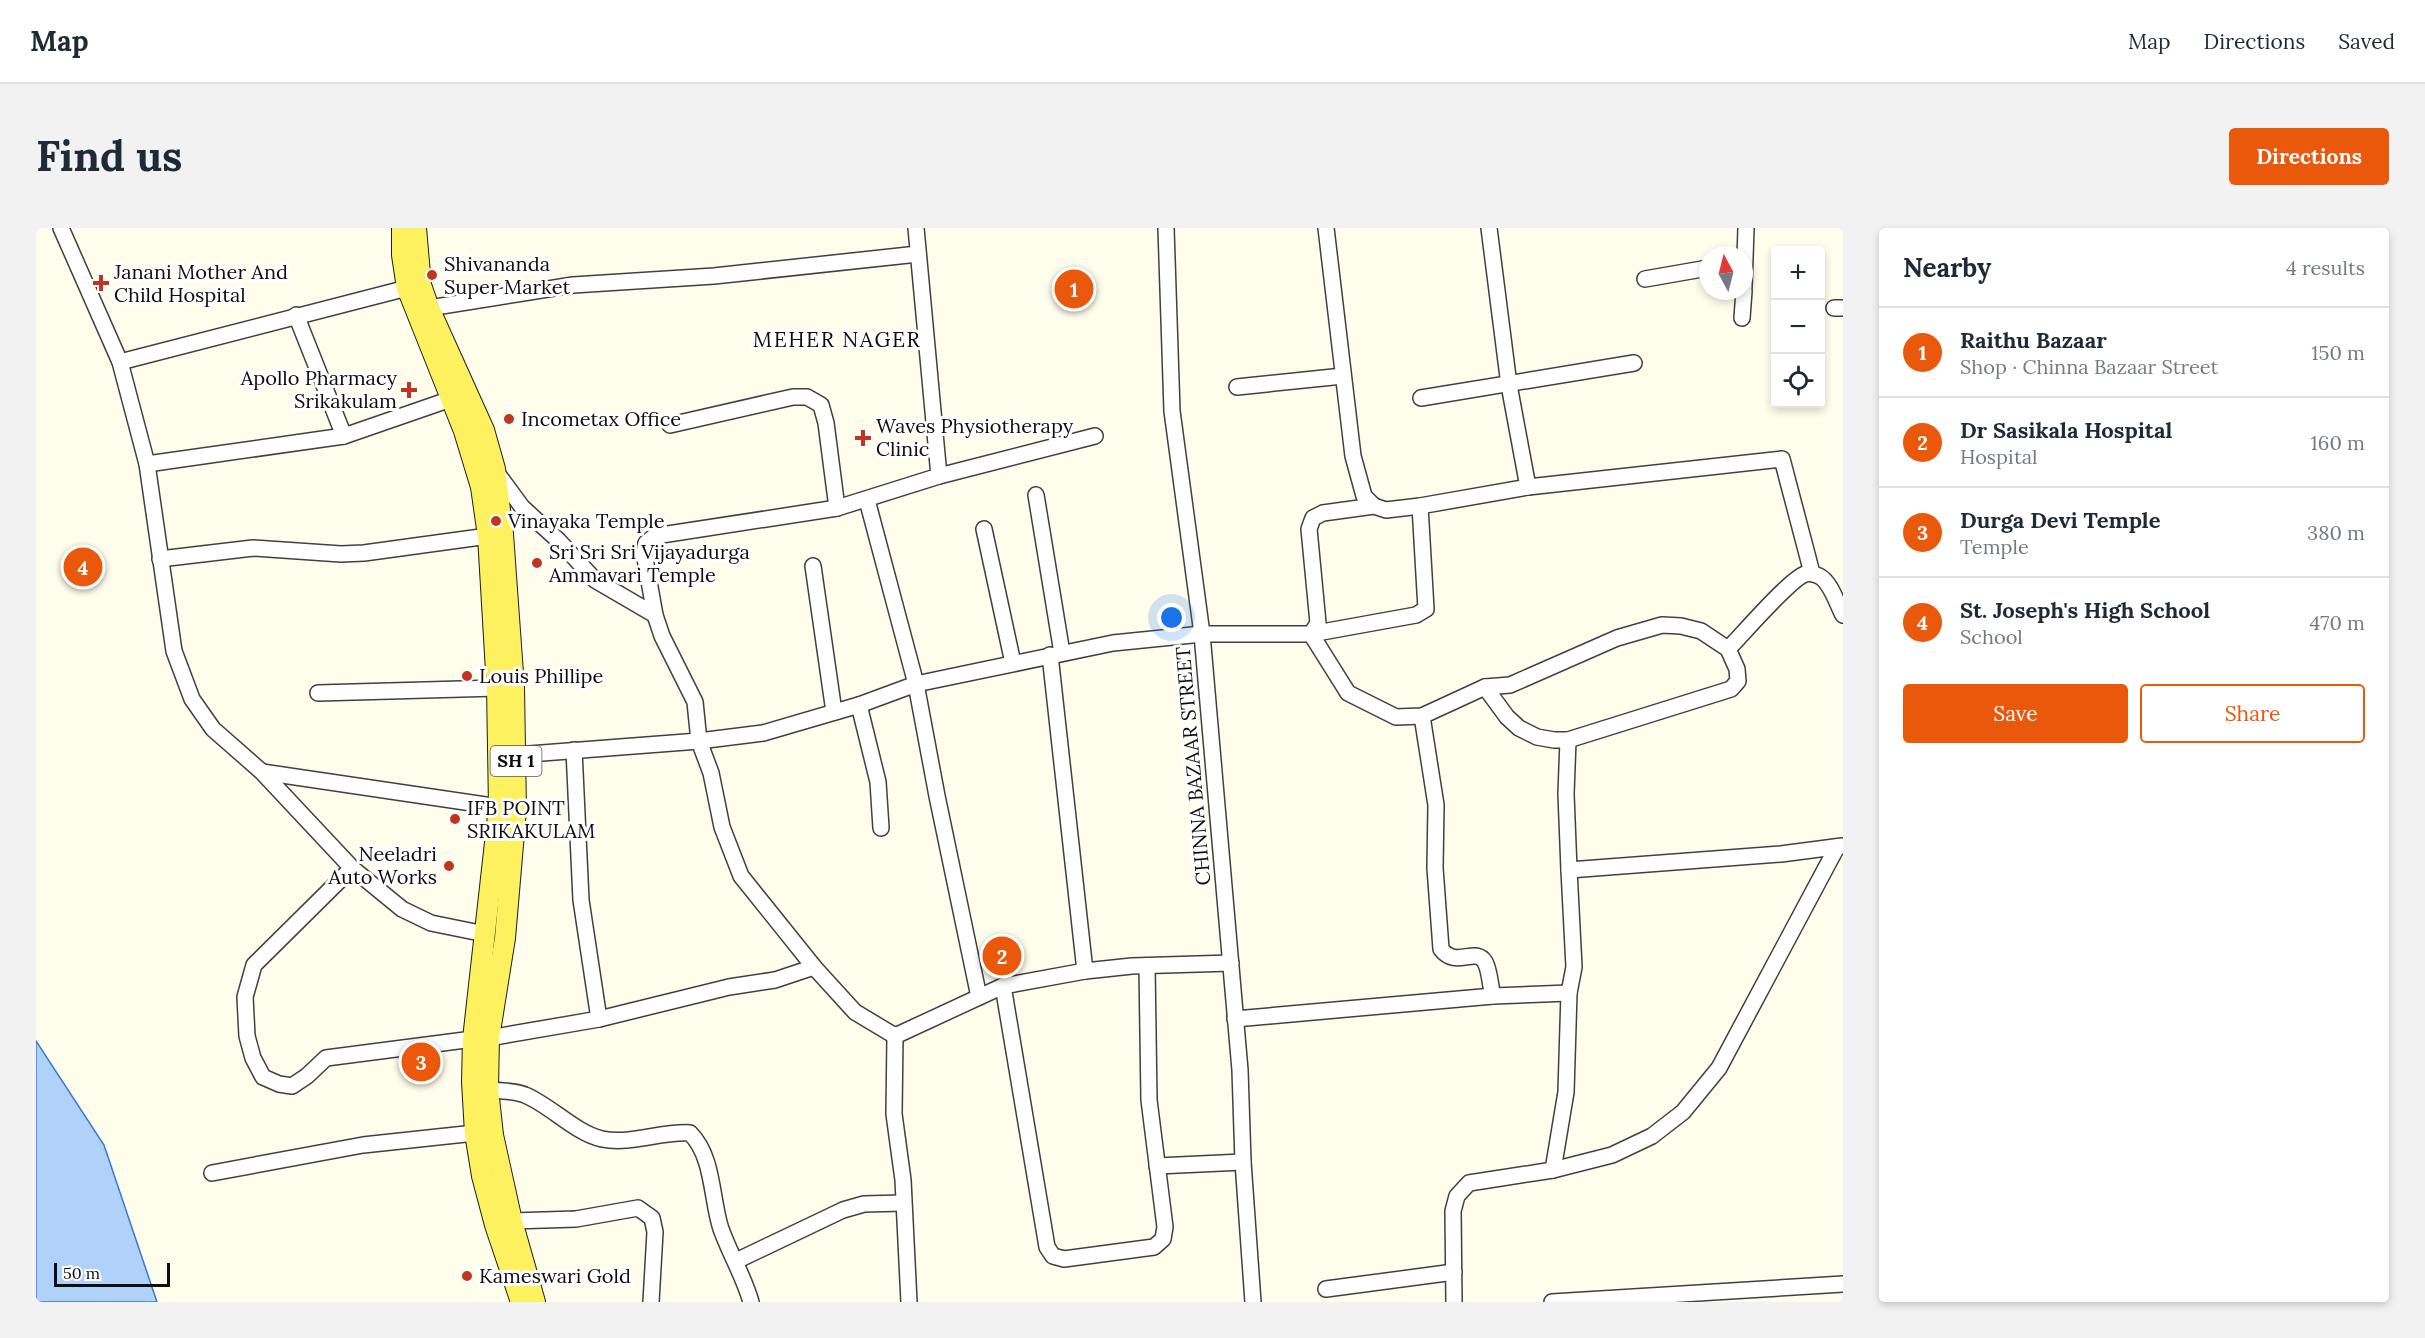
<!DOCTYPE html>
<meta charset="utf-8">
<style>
:root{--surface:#fff;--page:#f2f2f3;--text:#1f2937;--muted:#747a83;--line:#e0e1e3;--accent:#ea580c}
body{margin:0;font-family:Lora,serif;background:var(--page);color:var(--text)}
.controls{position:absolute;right:18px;top:18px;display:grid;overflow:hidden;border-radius:6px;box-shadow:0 3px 9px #0003}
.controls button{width:54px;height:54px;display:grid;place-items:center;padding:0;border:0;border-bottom:2px solid var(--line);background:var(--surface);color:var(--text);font:30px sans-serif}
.compass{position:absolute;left:1663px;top:18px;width:54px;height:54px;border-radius:50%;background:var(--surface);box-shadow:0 3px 9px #0003;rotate:353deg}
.scale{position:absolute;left:18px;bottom:15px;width:116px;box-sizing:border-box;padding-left:6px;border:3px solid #0d0d0d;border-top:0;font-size:16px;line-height:21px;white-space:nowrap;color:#0d0d0d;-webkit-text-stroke:4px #fff;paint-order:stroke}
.you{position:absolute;left:1136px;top:390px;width:21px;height:21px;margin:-15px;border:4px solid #fff;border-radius:50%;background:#1a73e8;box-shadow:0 0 0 9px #1a73e833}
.badge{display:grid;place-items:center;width:39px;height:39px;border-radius:50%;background:var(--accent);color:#fff;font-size:20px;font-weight:700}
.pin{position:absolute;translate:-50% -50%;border:3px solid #fff;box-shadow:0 2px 6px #0006}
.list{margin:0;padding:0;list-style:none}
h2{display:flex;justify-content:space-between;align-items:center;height:78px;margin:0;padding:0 24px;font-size:26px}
h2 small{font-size:20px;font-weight:400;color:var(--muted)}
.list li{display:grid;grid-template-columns:39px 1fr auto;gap:18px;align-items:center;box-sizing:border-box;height:90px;padding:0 24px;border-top:2px solid var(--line)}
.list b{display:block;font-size:22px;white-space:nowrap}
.list p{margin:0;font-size:20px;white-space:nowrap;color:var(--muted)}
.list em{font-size:20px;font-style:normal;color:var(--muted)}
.actions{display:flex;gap:12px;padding:18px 24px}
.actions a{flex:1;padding:14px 0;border:2px solid var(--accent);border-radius:6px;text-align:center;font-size:21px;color:var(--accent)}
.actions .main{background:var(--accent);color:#fff}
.icon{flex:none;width:33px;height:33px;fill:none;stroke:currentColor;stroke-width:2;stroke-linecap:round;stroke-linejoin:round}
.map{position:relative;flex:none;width:1807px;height:1074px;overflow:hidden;border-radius:6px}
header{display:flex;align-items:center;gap:36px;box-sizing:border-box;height:84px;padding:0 30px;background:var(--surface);border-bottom:2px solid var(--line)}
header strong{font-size:28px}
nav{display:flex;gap:33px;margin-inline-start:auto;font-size:21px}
.intro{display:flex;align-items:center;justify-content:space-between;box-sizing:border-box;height:144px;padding:0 36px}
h1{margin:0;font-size:42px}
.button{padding:15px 27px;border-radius:6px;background:var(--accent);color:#fff;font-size:21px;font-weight:700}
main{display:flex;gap:36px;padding:0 36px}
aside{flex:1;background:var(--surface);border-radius:6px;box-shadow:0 3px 9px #0003}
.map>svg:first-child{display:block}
.water{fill:#b0d1f9;stroke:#3479d2;stroke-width:1.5}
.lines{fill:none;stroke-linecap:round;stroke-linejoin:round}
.minor-casing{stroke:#404040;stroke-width:18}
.major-casing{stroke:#1e1e1e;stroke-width:22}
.minor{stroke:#fff;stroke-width:15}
.major{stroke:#fef15f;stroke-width:20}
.poi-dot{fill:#c33320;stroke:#fff;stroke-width:2}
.labels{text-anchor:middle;stroke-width:6;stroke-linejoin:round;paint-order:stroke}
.shield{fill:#fff;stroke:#565656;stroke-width:1.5}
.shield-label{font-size:18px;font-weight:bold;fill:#0d0d0d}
.poi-label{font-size:20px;fill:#0d0d0d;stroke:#fff;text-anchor:start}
.street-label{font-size:20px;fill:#0d0d0d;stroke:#fff}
.neighbourhood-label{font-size:21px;letter-spacing:1.5px;fill:#0d0d0d;stroke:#fff}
</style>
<header>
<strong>Map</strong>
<nav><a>Map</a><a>Directions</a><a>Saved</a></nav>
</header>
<div class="intro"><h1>Find us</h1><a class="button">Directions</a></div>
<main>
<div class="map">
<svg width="1807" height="1074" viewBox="0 0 1807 1074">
<rect width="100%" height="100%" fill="#fffeed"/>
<path class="water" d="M 0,813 L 68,917 L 121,1074 L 0,1074 Z"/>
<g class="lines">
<defs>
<g id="minor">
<path d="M 25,0 L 84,134 L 111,236 L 138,423 L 156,471 L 177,501 L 226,544 L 316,640 L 366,681 L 395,695 L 449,706"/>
<path d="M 1130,0 L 1136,183 L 1166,406 L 1204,842 L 1207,934 L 1217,1074"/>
<path d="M 1290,0 L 1317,228 L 1328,268 L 1338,278 L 1350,282 L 1384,278"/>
<path d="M 1453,0 L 1473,157 L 1492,259 L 1746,231 L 1776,345"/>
<path d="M 1609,51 L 1672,40"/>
<path d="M 1708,59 L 1710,0"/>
<path d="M 393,80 L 537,57 L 678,48 L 882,26"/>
<path d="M 1798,80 L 1807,80"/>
<path d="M 260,87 L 308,208"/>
<path d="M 1706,90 L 1708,63"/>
<path d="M 84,134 L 371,60"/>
<path d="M 1201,159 L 1307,148"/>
<path d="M 1385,170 L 1598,135"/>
<path d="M 634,197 L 757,169 L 771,169 L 785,177 L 790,195 L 801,280"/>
<path d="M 111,236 L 308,208 L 415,171"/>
<path d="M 461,245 L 486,279 L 523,313 L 559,352 L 619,387 L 608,325 L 610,315 L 619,308 L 801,280 L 903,248 L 880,0"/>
<path d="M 903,248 L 1059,208"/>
<path d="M 1000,267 L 1026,425"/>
<path d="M 831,272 L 880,456 L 901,568 L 943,769"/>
<path d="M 948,301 L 977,435"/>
<path d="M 124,331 L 217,320 L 305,326 L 328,325 L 452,308"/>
<path d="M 777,338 L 798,484"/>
<path d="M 619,387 L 626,408 L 659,474 L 663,513 L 675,545 L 686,599 L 705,648 L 778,739 L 819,784 L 859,808 L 967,758 L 1049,743 L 1096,738 L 1195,735"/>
<path d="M 1275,406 L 1380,387 L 1390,381 L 1384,278 L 1492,259"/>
<path d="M 1275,406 L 1282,395 L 1273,301 L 1277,290 L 1287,285 L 1338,278"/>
<path d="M 1014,427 L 1049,743"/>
<path d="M 1449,459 L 1471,489 L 1483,500 L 1501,509 L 1518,512 L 1532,512 L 1695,461 L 1702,453 L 1701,441 L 1692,421"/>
<path d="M 282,465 L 461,460"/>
<path d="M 823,477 L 842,554 L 845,600"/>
<path d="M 1386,488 L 1400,577 L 1399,640 L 1405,721 C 1420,741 1439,718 1449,734 C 1454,743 1454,758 1457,768 L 1533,765"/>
<path d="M 1532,512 L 1530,566 L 1533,642 L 1745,626 L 1806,618"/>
<path d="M 538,522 L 545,672 L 563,791"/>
<path d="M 480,527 L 663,513 L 727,505 L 823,477 L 880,456 L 1077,415 L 1166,406 L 1275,406 L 1312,465 L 1360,489 L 1386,488 L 1449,459 L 1474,457 L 1581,410 L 1626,397 L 1645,398 L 1665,403 L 1692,421 C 1706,407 1753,352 1769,346 C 1773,345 1779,346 1783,348 C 1795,354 1801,376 1807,387"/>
<path d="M 226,544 L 463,579"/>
<path d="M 316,640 L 218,737 L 209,769 L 211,808 L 217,830 L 227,849 L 243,856 L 256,858 L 271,848 L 290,830 L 437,811"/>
<path d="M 967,758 L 1011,1019 L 1017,1028 L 1028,1031 L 1118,1019 L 1127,1011 L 1129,999 L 1113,872 L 1111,738"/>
<path d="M 1199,791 L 1457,768"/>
<path d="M 859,808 L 858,886 L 867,952 L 873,1074"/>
<path d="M 453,810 L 563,791 L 693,759 L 739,752 L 778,739"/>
<path d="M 452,861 C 463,864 478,862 489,867 C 514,877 539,905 566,911 C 595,917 625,903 654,905 C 678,929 675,971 685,1001 C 694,1026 708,1049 715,1074"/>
<path d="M 1121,938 L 1207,934"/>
<path d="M 1517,942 L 1530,864 L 1533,765 L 1538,739 L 1533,642"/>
<path d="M 176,945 L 327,917 L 439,905"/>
<path d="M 476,993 L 540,991 L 602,980 L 616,990 L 619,1004 L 615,1074"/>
<path d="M 700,1033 L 807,982 L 828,976 L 867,975"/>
<path d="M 1290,1061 L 1418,1044"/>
<path d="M 1418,1074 L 1417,983 L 1421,968 L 1433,955 L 1517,942 L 1576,927 L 1616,908 L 1647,884 L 1683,840 L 1801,619"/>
<path d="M 1516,1074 L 1807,1056"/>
</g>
<g id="major">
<path d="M 366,0 L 366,27 L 371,60 L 428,203 L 445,259 L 452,308 L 461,460 L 463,579 L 437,811 L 436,854 L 439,905 L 446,948 L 459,997 L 485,1074"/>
<path d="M 380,0 L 385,57 L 393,80 L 448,202 L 459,241 L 467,306 L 478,459 L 480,582 L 469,710 L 453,810 L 452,861 L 457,907 L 476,993 L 499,1074"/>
</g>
</defs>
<use href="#minor" class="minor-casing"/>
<use href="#major" class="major-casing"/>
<use href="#minor" class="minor"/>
<use href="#major" class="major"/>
</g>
<g class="poi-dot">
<circle cx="396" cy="47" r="6"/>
<path d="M62 46h6v6h6v6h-6v6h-6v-6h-6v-6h6z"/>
<path d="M370 153h6v6h6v6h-6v6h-6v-6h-6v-6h6z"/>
<circle cx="473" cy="191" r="6"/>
<path d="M824 201h6v6h6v6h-6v6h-6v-6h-6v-6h6z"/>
<circle cx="460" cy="293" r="6"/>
<circle cx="501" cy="335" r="6"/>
<circle cx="431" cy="448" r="6"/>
<circle cx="419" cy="591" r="6"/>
<circle cx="413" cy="638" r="6"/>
<circle cx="431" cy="1048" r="6"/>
</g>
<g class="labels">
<rect class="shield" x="454.5" y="518" width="51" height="30" rx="4.5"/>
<g class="shield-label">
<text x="480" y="539">SH 1</text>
</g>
<g class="poi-label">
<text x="408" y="43">Shivananda<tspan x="408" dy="23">Super Market</tspan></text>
<text x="78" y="51">Janani Mother And<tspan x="78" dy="23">Child Hospital</tspan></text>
<text x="361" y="157" text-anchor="end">Apollo Pharmacy<tspan x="361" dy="23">Srikakulam</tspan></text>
<text x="485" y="198">Incometax Office</text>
<text x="840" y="205">Waves Physiotherapy<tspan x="840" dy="23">Clinic</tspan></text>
<text x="472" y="300">Vinayaka Temple</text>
<text x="513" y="331">Sri Sri Sri Vijayadurga<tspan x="513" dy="23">Ammavari Temple</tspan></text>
<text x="443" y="455">Louis Phillipe</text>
<text x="431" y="587">IFB POINT<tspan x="431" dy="23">SRIKAKULAM</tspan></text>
<text x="401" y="633" text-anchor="end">Neeladri<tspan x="401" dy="23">Auto Works</tspan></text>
<text x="443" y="1055">Kameswari Gold</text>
</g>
<g class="street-label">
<text transform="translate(1157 538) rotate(-95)" y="7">CHINNA BAZAAR STREET</text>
</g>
<g class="neighbourhood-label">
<text x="801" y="119">MEHER NAGER</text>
</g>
</g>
</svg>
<div class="controls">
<button>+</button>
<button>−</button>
<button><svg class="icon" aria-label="locate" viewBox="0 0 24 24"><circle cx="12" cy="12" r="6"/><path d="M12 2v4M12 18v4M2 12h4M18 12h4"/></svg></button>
</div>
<svg class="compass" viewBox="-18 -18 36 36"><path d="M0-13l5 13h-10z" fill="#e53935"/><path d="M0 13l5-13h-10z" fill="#747a83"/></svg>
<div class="scale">50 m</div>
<div class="you"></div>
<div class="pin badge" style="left:1038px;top:61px">1</div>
<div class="pin badge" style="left:966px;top:728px">2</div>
<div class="pin badge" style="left:385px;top:834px">3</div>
<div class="pin badge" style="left:47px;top:339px">4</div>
</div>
<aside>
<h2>Nearby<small>4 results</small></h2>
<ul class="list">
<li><span class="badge">1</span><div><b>Raithu Bazaar</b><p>Shop · Chinna Bazaar Street</p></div><em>150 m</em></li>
<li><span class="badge">2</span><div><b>Dr Sasikala Hospital</b><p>Hospital</p></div><em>160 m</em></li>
<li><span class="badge">3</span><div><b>Durga Devi Temple</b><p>Temple</p></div><em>380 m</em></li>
<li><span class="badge">4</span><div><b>St. Joseph's High School</b><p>School</p></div><em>470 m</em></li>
</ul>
<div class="actions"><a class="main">Save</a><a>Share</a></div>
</aside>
</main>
